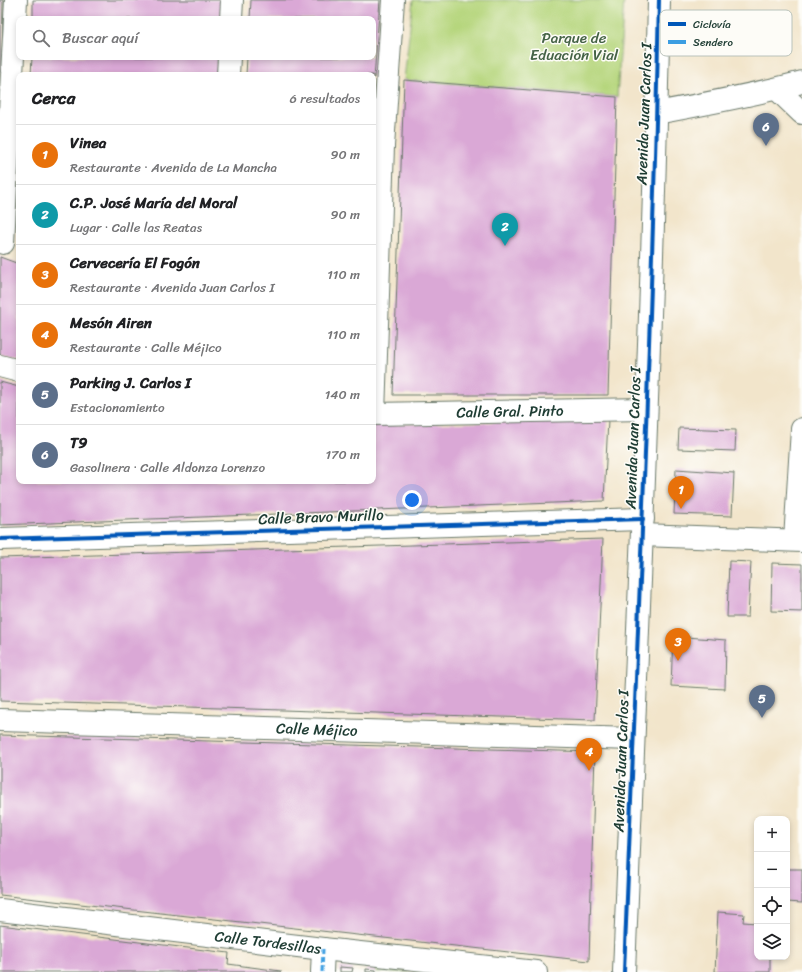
<!DOCTYPE html>
<html lang="es">
<meta charset="utf-8">
<style>
:root{--surface:#fff;--page:#f6f6f6;--text:#202124;--muted:#757577;--line:#e0e0e0;--accent:#2563eb}
body{margin:0;font-family:Sriracha,sans-serif;background:var(--page);color:var(--text)}
.controls{position:absolute;right:12px;bottom:12px;display:grid;overflow:hidden;border-radius:8px;box-shadow:0 2px 6px #0003}
.controls button{width:36px;height:36px;display:grid;place-items:center;padding:0;border:0;border-bottom:1px solid var(--line);background:var(--surface);color:var(--text);font:20px sans-serif}
.you{position:absolute;left:412px;top:500px;width:14px;height:14px;margin:-10px;border:3px solid #fff;border-radius:50%;background:#1a73e8;box-shadow:0 0 0 6px #1a73e833}
.badge{display:grid;place-items:center;width:26px;height:26px;border-radius:50%;background:var(--accent);color:#fff;font-size:13px;font-weight:700}
.pin{position:absolute;translate:-50% -33px;filter:drop-shadow(0 1px 2px #0008)}
.pin::after{content:'';position:absolute;top:21px;width:14px;height:12px;background:inherit;clip-path:polygon(0 0,100% 0,50% 100%)}
.list{margin:0;padding:0;list-style:none}
h2{display:flex;justify-content:space-between;align-items:center;height:52px;margin:0;padding:0 16px;font-size:17px}
h2 small{font-size:13px;font-weight:400;color:var(--muted)}
.list li{display:grid;grid-template-columns:26px 1fr auto;gap:12px;align-items:center;box-sizing:border-box;height:60px;padding:0 16px;border-top:1px solid var(--line)}
.list b{display:block;font-size:15px;white-space:nowrap}
.list p{margin:0;font-size:13px;white-space:nowrap;color:var(--muted)}
.list em{font-size:13px;font-style:normal;color:var(--muted)}
.icon{flex:none;width:22px;height:22px;fill:none;stroke:currentColor;stroke-width:2;stroke-linecap:round;stroke-linejoin:round}
.map{position:relative;flex:none;width:802px;height:972px;overflow:hidden}
.search{position:absolute;background:var(--surface);box-shadow:0 2px 6px #0003;left:16px;top:16px;width:360px;height:44px;display:flex;align-items:center;gap:10px;box-sizing:border-box;padding:0 14px;border-radius:8px;color:var(--muted);font-size:15px}
.panel{position:absolute;background:var(--surface);box-shadow:0 2px 6px #0003;left:16px;top:72px;width:360px;height:412px;border-radius:8px}
.map>svg:first-child{display:block}
.green{fill:#b6d67d;stroke:#6a8a58}
.building{fill:#daa8d6}
.lines{fill:none;stroke-linecap:round;stroke-linejoin:round}
.minor-casing{stroke:#697869;stroke-width:24}
.minor{stroke:#fff;stroke-width:22}
.quiet{stroke:#3c9ee2;stroke-width:3;stroke-dasharray:6 3;stroke-linecap:butt}
.cycleway-casing{stroke:#fdfcf7;stroke-width:6}
.cycleway{stroke:#0057b8;stroke-width:4}
.labels{text-anchor:middle;stroke-width:3;stroke-linejoin:round;paint-order:stroke}
.park-label{font-size:15px;fill:#456346;stroke:#fdfcf7}
.street-label{font-size:15px;fill:#1f3d34;stroke:#fdfcf7}
.key{fill:#fdfcf7;stroke:#bac3bc;stroke-width:1}
.key-label{font-size:11px;fill:#1f3d34}
</style>
<div class="map">
<svg width="802" height="972" viewBox="0 0 802 972">
<rect width="100%" height="100%" fill="#fdfcf7"/>
<filter id="ink" filterUnits="userSpaceOnUse"><feTurbulence type="fractalNoise" baseFrequency=".025" numOctaves="2"/><feDisplacementMap in="SourceGraphic" scale="8" xChannelSelector="R" yChannelSelector="G"/><feConvolveMatrix kernelMatrix="1 2 1 2 8 2 1 2 1" color-interpolation-filters="sRGB"/></filter>
<filter id="wash" filterUnits="userSpaceOnUse"><feTurbulence type="fractalNoise" baseFrequency=".012" numOctaves="4" result="noise"/><feDisplacementMap in="SourceGraphic" scale="16" xChannelSelector="R" yChannelSelector="G"/><feGaussianBlur stdDeviation="0.9" result="paint"/><feColorMatrix in="noise" values="0 0 0 0 0 0 0 0 0 0 0 0 0 0 0 0 0 1.4 0 .05"/><feComposite in="paint" operator="in"/></filter>
<g filter="url(#wash)">
<rect width="100%" height="100%" fill="#f2e5cb"/>
<g class="green">
<path d="M 413,0 L 624,0 L 617,97 L 404,80 Z"/>
<path d="M 376,968 L 409,972 L 376,972 Z"/>
</g>
<g id="blocks">
<g class="building">
<path d="M 0,0 L 3,0 L 2,72 L 0,72 Z"/>
<path d="M 33,0 L 222,0 L 221,19 L 33,19 Z"/>
<path d="M 251,0 L 380,0 L 374,78 L 373,78 L 373,75 L 246,75 L 247,57 L 373,57 L 373,19 L 250,19 Z"/>
<path d="M 32,57 L 218,57 L 217,75 L 31,75 Z"/>
<path d="M 404,80 L 617,97 L 608,395 L 393,395 Z"/>
<path d="M 0,257 L 19,264 L 19,360 L 0,356 Z"/>
<path d="M 0,382 L 19,387 L 19,481 L 373,481 L 373,425 L 608,420 L 604,501 L 0,525 Z"/>
<path d="M 679,428 L 736,430 L 735,451 L 678,449 Z"/>
<path d="M 676,469 L 734,473 L 732,516 L 674,514 Z"/>
<path d="M 603,539 L 595,720 L 0,701 L 0,558 Z"/>
<path d="M 729,561 L 751,562 L 748,617 L 727,617 Z"/>
<path d="M 772,563 L 802,564 L 802,612 L 771,611 Z"/>
<path d="M 673,636 L 726,640 L 725,689 L 671,686 Z"/>
<path d="M 0,735 L 595,752 L 589,961 L 0,895 Z"/>
<path d="M 787,869 L 802,869 L 802,903 L 787,902 Z"/>
<path d="M 718,912 L 744,914 L 743,922 L 757,923 L 757,957 L 770,957 L 770,972 L 715,972 Z"/>
<path d="M 0,925 L 229,953 L 228,964 L 281,971 L 281,972 L 0,972 Z"/>
<path d="M 340,967 L 353,968 L 352,972 L 340,972 Z"/>
<path d="M 366,969 L 376,970 L 376,972 L 366,972 Z"/>
</g>
</g>
</g>
<g filter="url(#ink)">
<use href="#blocks" fill-opacity="0" stroke="#697869" stroke-width="1"/>
<g class="lines">
<defs>
<g id="minor">
<path d="M 231,19 L 232,0"/>
<path d="M 228,75 L 229,57"/>
<path d="M 777,89 L 802,113"/>
<path d="M 656,113 C 705,104 754,95 802,82"/>
<path d="M 3,243 L 16,0"/>
<path d="M 0,366 L 19,371"/>
<path id="s1" d="M 373,414 L 646,409"/>
<path d="M 374,414 L 383,146 L 393,0"/>
<path d="M 642,535 L 802,541"/>
<path d="M 0,539 L 643,519"/>
<path d="M 795,540 L 802,429"/>
<path id="s2" d="M 0,720 L 633,739"/>
<path id="s3" d="M 0,910 L 323,949 L 536,972"/>
<path d="M 322,972 L 323,949"/>
<path d="M 624,972 C 637,648 652,324 659,0"/>
</g>
</defs>
<use href="#minor" class="minor-casing"/>
<use href="#minor" class="minor"/>
<path class="quiet" d="M 322,972 L 323,949"/>
<defs>
<g id="cycleway">
<path d="M 0,539 L 643,519"/>
<path d="M 624,972 C 637,648 652,324 659,0"/>
</g>
</defs>
<use href="#cycleway" class="cycleway-casing"/>
<use href="#cycleway" class="cycleway"/>
</g>
</g>
<g class="labels">
<g class="park-label">
<text x="574" y="43">Parque de<tspan x="574" dy="17">Eduación Vial</tspan></text>
</g>
<g class="street-label">
<text transform="translate(644 114) rotate(-88)" y="5">Avenida Juan Carlos I</text>
<text dy="5" stroke="none"><textPath href="#s1" startOffset="137">Calle Gral. Pinto</textPath></text>
<text transform="translate(633 438) rotate(-88)" y="5">Avenida Juan Carlos I</text>
<text transform="translate(321 517) rotate(-2)" y="5">Calle Bravo Murillo</text>
<text dy="5" stroke="none"><textPath href="#s2" startOffset="317">Calle Méjico</textPath></text>
<text transform="translate(621 761) rotate(-88)" y="5">Avenida Juan Carlos I</text>
<text dy="5" stroke="none"><textPath href="#s3" startOffset="270">Calle Tordesillas</textPath></text>
</g>
</g>
<rect x="660" y="10" width="132" height="46" rx="6" class="key"/>
<rect x="668" y="22" width="18" height="4" fill="#0057b8"/>
<rect x="668" y="40" width="18" height="4" fill="#3c9ee2"/>
<g class="key-label">
<text x="693" y="28">Ciclovía</text>
<text x="693" y="46">Sendero</text>
</g>
</svg>
<div class="controls">
<button>+</button>
<button>−</button>
<button><svg class="icon" aria-label="locate" viewBox="0 0 24 24"><circle cx="12" cy="12" r="6"/><path d="M12 2v4M12 18v4M2 12h4M18 12h4"/></svg></button>
<button><svg class="icon" aria-label="layers" viewBox="0 0 24 24"><path d="M12 4l9 5-9 5-9-5zM3 14l9 5 9-5"/></svg></button>
</div>
<div class="you"></div>
<div class="pin badge" style="left:681px;top:509px;background:#e8710a">1</div>
<div class="pin badge" style="left:505px;top:246px;background:#0f9aa8">2</div>
<div class="pin badge" style="left:678px;top:661px;background:#e8710a">3</div>
<div class="pin badge" style="left:589px;top:771px;background:#e8710a">4</div>
<div class="pin badge" style="left:762px;top:718px;background:#5c6f8a">5</div>
<div class="pin badge" style="left:766px;top:146px;background:#5c6f8a">6</div>
<div class="search"><svg class="icon" aria-label="search" viewBox="0 0 24 24"><circle cx="10" cy="10" r="6"/><path d="M15 15l6 6"/></svg>Buscar aquí</div>
<section class="panel">
<h2>Cerca<small>6 resultados</small></h2>
<ul class="list">
<li><span class="badge" style="background:#e8710a">1</span><div><b>Vinea</b><p>Restaurante · Avenida de La Mancha</p></div><em>90 m</em></li>
<li><span class="badge" style="background:#0f9aa8">2</span><div><b>C.P. José María del Moral</b><p>Lugar · Calle las Reatas</p></div><em>90 m</em></li>
<li><span class="badge" style="background:#e8710a">3</span><div><b>Cervecería El Fogón</b><p>Restaurante · Avenida Juan Carlos I</p></div><em>110 m</em></li>
<li><span class="badge" style="background:#e8710a">4</span><div><b>Mesón Airen</b><p>Restaurante · Calle Méjico</p></div><em>110 m</em></li>
<li><span class="badge" style="background:#5c6f8a">5</span><div><b>Parking J. Carlos I</b><p>Estacionamiento</p></div><em>140 m</em></li>
<li><span class="badge" style="background:#5c6f8a">6</span><div><b>T9</b><p>Gasolinera · Calle Aldonza Lorenzo</p></div><em>170 m</em></li>
</ul>
</section>
</div>
